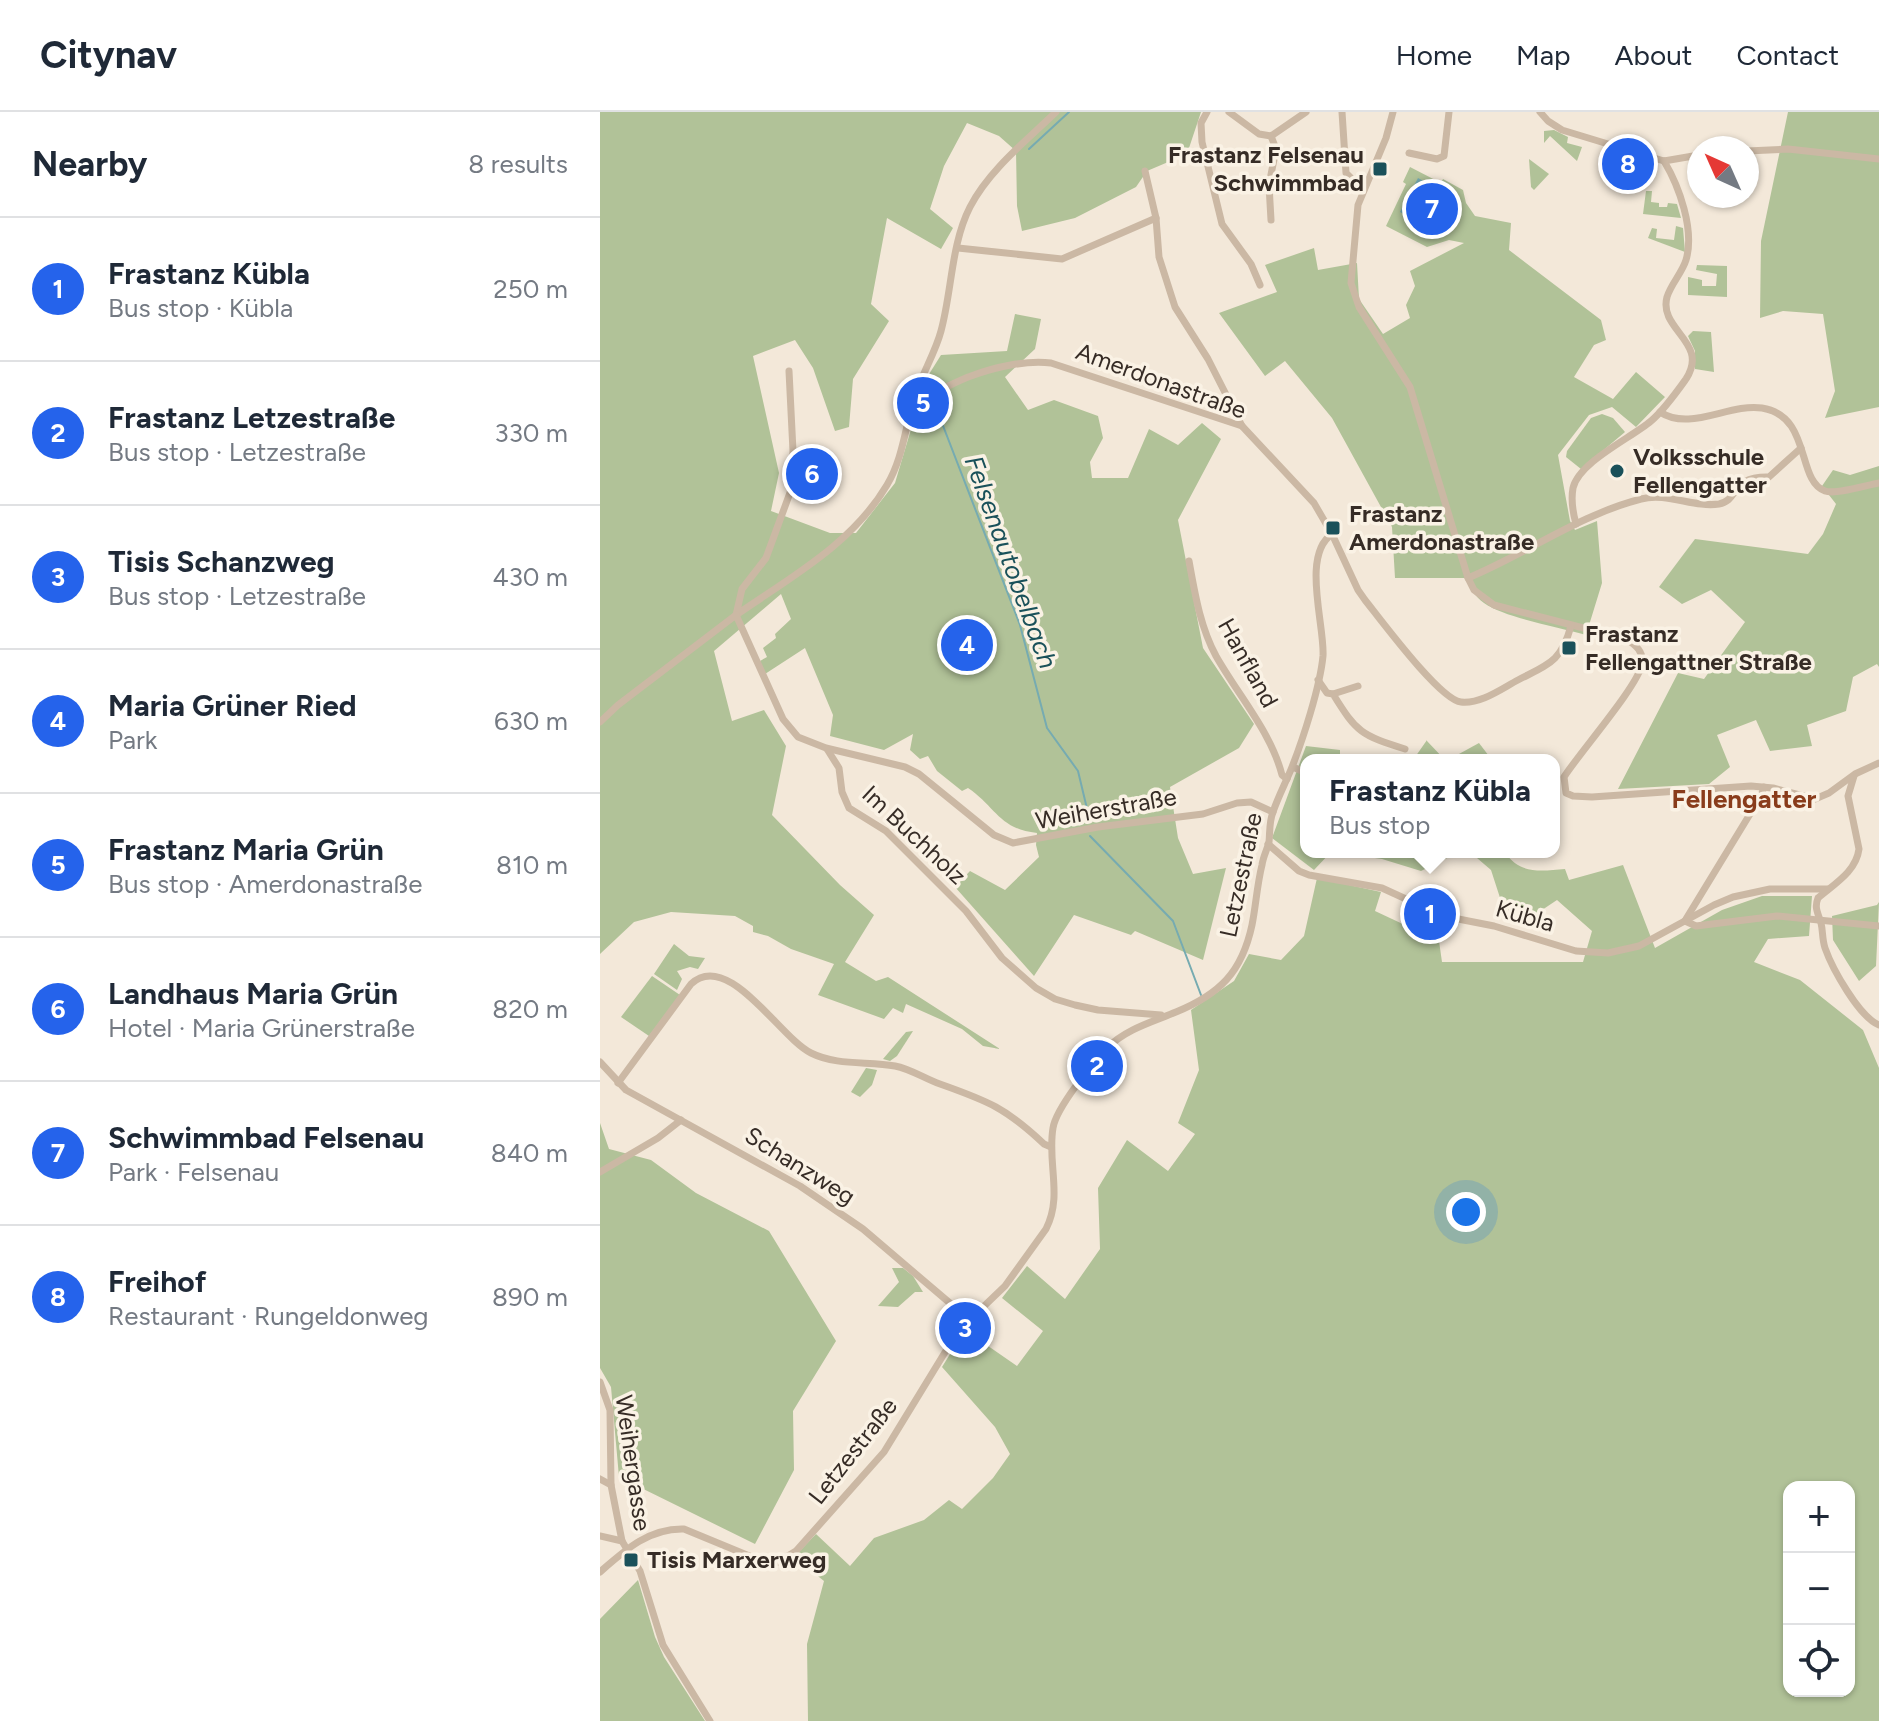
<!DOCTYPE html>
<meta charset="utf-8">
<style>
:root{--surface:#fff;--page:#f6f6f7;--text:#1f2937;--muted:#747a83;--line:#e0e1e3;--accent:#2563eb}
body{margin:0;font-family:Figtree,sans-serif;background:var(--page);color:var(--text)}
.controls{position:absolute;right:24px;bottom:24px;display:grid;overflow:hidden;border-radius:16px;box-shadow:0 2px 6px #0004}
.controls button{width:72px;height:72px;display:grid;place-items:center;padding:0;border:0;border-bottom:2px solid var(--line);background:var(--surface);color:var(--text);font:40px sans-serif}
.compass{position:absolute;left:1087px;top:24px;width:72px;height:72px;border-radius:50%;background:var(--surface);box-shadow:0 2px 6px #0004;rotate:315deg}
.you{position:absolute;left:866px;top:1100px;width:28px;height:28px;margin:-20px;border:6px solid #fff;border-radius:50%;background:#1a73e8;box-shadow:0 0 0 12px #1a73e833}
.badge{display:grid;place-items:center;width:52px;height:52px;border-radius:50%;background:var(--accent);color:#fff;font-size:26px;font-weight:700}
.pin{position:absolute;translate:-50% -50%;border:4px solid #fff;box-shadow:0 2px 8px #0006}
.popup{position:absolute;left:700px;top:642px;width:260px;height:104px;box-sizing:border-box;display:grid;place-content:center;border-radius:16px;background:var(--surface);filter:drop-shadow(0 2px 6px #0005);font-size:26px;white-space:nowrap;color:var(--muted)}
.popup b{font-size:30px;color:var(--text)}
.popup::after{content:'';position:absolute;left:50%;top:100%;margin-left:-16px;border:16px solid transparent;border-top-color:var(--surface)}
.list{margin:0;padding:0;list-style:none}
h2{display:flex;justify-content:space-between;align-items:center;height:104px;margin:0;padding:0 32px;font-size:34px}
h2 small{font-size:26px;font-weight:400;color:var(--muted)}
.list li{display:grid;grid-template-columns:52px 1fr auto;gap:24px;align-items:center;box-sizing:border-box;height:144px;padding:0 32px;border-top:2px solid var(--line)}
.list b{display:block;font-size:30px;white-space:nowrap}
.list p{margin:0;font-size:26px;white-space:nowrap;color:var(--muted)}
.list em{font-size:26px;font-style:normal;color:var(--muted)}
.icon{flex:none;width:44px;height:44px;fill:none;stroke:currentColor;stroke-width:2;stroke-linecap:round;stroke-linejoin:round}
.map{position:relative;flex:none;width:1279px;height:1609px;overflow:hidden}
header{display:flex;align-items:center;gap:48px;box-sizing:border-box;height:112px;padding:0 40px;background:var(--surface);border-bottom:2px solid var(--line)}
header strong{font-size:38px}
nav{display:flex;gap:44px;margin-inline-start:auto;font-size:28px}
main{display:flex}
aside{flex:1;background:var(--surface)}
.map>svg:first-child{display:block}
.green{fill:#b1c298;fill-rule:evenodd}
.water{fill:#76abb1}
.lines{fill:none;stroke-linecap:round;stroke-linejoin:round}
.stream{stroke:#76abb1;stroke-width:2}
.street{stroke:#cbb8a4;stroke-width:7}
.poi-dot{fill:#1a515a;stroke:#faf2e5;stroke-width:3}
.labels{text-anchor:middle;stroke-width:7;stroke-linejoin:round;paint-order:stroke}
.poi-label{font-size:24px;font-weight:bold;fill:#362c26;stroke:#faf2e5;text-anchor:start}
.street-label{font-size:24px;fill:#362c26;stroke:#faf2e5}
.water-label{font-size:26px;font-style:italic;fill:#1a515a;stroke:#faf2e5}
.neighbourhood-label{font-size:26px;font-weight:bold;fill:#893c1b;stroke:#faf2e5}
</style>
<header>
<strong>Citynav</strong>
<nav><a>Home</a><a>Map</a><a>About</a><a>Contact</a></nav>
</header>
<main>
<aside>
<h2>Nearby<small>8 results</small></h2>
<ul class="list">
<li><span class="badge">1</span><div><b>Frastanz Kübla</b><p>Bus stop · Kübla</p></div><em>250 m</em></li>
<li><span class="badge">2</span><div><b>Frastanz Letzestraße</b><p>Bus stop · Letzestraße</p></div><em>330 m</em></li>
<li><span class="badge">3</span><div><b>Tisis Schanzweg</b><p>Bus stop · Letzestraße</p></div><em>430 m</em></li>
<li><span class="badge">4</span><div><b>Maria Grüner Ried</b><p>Park</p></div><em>630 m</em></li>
<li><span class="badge">5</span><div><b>Frastanz Maria Grün</b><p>Bus stop · Amerdonastraße</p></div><em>810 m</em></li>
<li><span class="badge">6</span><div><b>Landhaus Maria Grün</b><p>Hotel · Maria Grünerstraße</p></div><em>820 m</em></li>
<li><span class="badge">7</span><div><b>Schwimmbad Felsenau</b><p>Park · Felsenau</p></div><em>840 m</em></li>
<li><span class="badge">8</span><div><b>Freihof</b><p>Restaurant · Rungeldonweg</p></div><em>890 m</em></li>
</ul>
</aside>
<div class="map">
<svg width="1279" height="1609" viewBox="0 0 1279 1609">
<rect width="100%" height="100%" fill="#f3e8d9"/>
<g class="green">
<path d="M 0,0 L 601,0 L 587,42 L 547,59 L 536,75 L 475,106 L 422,119 L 417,94 L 416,39 L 399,24 L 367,11 L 344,54 L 330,97 L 353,116 L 341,137 L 287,106 L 271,192 L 289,209 L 253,267 L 249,315 L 235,319 L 213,256 L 195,228 L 153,244 L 179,361 L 171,399 L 230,421 L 256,421 L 295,371 L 326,267 L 341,243 L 407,239 L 415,202 L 441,207 L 435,237 L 405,265 L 428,298 L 454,288 L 498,304 L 503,326 L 490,350 L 492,366 L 528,366 L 549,317 L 578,333 L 602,311 L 621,327 L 578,408 L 603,536 L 654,612 L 639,636 L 570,675 L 578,726 L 593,762 L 626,756 L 603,848 L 535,819 L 531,823 L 474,803 L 434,864 L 355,775 L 370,759 L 405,778 L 439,745 L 436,733 L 437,721 C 399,717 396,695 368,676 L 362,679 L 337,659 L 328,644 L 320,647 L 310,638 L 313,622 L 284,638 L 230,624 L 233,603 L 205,536 L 165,562 L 160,549 L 167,545 L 163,536 L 176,526 L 175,522 L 191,507 L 181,482 L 114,539 L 132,609 L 164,598 L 186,634 L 172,703 L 240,773 L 274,803 L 245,850 L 276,869 L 288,865 L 400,937 L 383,934 L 362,917 L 306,892 L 303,901 L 293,896 L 284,907 L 218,883 L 234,852 L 191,837 L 168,824 L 153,820 L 153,814 L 135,804 L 71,800 L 34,810 L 0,842 Z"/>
<path d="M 1188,0 L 1279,0 L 1279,295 L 1225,306 L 1235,279 L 1223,202 L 1183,199 L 1160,206 L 1161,129 Z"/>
<path d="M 954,18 L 968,25 L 967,31 L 982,35 L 977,49 L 950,24 L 944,31 L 944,19 Z"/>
<path d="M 929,47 L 949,62 L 934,78 L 931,75 Z"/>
<path d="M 810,55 L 841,71 L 843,67 L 863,78 L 866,91 L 875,104 L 911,111 L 909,138 L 1001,208 L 1006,228 L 994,233 L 974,265 L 1013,287 L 1036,260 L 1065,285 L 1036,315 L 1012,295 L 989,303 L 958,343 L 970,409 L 975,418 L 997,409 L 1002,471 L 986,523 C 959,515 905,506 884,491 C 875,485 870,475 865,466 L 795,466 L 792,415 L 732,306 L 685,249 L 665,264 L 619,201 L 677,180 L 665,153 L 714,136 L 718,158 L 757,151 L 759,187 L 783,222 L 810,206 L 806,193 L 815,174 L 810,159 L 864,131 L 849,128 L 827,135 L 786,114 L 806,72 L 803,70 Z"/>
<path d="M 1046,79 L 1052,79 L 1051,90 L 1059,91 L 1059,95 L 1067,95 L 1068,91 L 1077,92 L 1081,106 L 1043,102 Z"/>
<path d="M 1076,114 L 1083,116 L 1085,140 L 1048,126 L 1052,116 L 1057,117 L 1056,126 L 1074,128 Z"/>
<path d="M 1097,153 L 1127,154 L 1127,185 L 1088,183 L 1088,165 L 1102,168 L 1102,174 L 1116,174 L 1117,162 L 1096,158 Z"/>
<path d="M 1093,219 L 1111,220 L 1114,260 L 1095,257 L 1095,239 L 1088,224 Z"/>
<path d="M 1002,302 L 1013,306 L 1025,320 L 981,357 L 966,345 L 967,339 L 991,306 Z"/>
<path d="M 1279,354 L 1279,555 L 1277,552 L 1253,565 L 1246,599 L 1207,613 L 1212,634 L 1170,639 L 1156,608 L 1117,623 L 1130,655 L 1109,672 L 1018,677 L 1078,561 L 1104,567 L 1145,510 L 1111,478 L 1082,492 L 1059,475 L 1095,427 L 1208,442 L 1223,422 L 1236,392 L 1222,374 L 1233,358 L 1250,363 Z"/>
<path d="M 827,628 L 827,629 L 845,648 L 813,648 Z"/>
<path d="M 879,631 L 892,648 L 848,648 Z"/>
<path d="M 706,634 L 740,638 L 740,648 L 706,648 L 706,740 L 859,740 L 821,759 L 782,747 L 731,740 L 714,758 L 672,726 Z"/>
<path d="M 870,740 L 905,740 C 920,763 941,759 965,757 L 969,768 L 1023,753 L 1055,836 L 1122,798 L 1162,784 L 1212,784 L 1209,824 L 1168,827 L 1154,850 L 1200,868 L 1263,918 L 1279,956 L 1279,1609 L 208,1609 L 207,1532 L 224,1469 L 194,1445 L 216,1422 L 250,1454 L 274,1426 L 324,1408 L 349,1388 L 362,1397 L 393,1366 L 410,1342 L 395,1315 L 342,1255 L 365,1218 L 417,1254 L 443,1219 L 402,1186 L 427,1154 L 465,1187 L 500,1137 L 498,1076 L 527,1028 L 568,1059 L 595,1022 L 578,1011 L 599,958 L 591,898 L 634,869 L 649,842 L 681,848 L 704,824 L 717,766 L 781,780 L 775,799 L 839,829 L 842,850 L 983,850 L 992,819 L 957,788 L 927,808 L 903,795 L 891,758 ZM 1189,1375 L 1249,1375 L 1249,1579 L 1189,1579 Z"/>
<path d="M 1279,790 L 1276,854 L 1259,869 L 1233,828 L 1232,804 L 1277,793 Z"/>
<path d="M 74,832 L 89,844 L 105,846 L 98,857 L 90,855 L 77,859 L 82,867 L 77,878 L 54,862 Z"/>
<path d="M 52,864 L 80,883 L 49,924 L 21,905 Z"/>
<path d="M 313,919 L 297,944 L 290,949 L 283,947 L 306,920 Z"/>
<path d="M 266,956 L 277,958 L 272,973 L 260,985 L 251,980 Z"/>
<path d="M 0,1011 L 9,1037 L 51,1048 L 96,1081 L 169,1119 L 236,1229 L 193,1299 L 194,1358 L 155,1432 L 19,1365 L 11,1275 L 0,1256 Z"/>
<path d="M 292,1156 L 303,1156 L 313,1164 L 323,1180 L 315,1180 L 298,1195 L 278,1194 L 299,1170 Z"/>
<path d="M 38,1468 L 55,1525 L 64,1545 L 105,1609 L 0,1609 L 0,1507 Z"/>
</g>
<path class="water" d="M 818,66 L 849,83 L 832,117 L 800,100 Z"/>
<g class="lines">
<g class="stream">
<path d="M 429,37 L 469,0"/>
<path d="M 335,293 L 420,513 L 447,616 L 478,659 L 489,705"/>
<path d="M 490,724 L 573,809 L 601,883"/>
</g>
<g class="street">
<path d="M 607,0 L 601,11 L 602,30 L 622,112 L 651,152 L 660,173"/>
<path d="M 629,0 L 659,22 L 671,24 L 706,0"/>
<path d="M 742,0 L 746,61 L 752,67 L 766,72"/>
<path d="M 793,0 L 786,26 L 758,93 L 751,171 L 759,195 L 810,275 L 868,466 L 874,478 L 894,493 L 1026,527 C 1036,533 1044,540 1042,552 C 1038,574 980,640 964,665 L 966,681 L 973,684 L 992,685 L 1151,674 L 1173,676 L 1215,687 L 1229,681 L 1255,662 L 1279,651"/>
<path d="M 940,0 L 948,9 L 962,18 L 1064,49 L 1099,43"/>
<path d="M 1147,39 L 1188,37 L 1279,47"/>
<path d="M 809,41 L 837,47 L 844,44 L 849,0"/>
<path d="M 545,59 L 556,106 L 559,145 L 575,195 L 608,247 L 642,314"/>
<path d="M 671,108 L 669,73 L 676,37 L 671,24"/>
<path d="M 358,136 L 462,147 L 556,106"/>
<path d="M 314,288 C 335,283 351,271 371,264 C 395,255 426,248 451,251 L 642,314 L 714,391 L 732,422 L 758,478 L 765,488 C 781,508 840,588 861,590 C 881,592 901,577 918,568 C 949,552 961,550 971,514"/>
<path d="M 1060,300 C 1090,320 1129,291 1162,296 C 1212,304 1196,369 1225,379 C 1236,383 1267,373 1279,371"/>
<path d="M 976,412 C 973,401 971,387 973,376 C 979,350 1031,326 1051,309 C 1064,298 1076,281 1086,267 C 1110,230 1058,218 1067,185 C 1071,172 1082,161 1086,148 C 1095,118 1079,74 1064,49"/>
<path d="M 589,449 C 595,482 600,514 616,544 C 638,583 671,620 682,663 L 687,667"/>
<path d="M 868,466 C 926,442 979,403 1041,387 C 1067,380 1094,396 1119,392 C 1140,388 1130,364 1169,365 L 1201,336"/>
<path d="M 136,503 C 191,465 252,432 287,373 C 303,346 305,316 314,287 C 321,263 335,242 341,219 C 352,179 351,132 370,95 C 389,58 427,28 456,0"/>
<path d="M 136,503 L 142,477 L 166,446 L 191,378 L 193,339 L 189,259"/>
<path d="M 718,568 L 727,581 L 733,582 C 757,621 761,623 805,637"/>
<path d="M 733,582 L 758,574"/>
<path d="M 0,610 L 18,593 L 136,503 L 183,607 L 198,625 L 226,636 L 305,655 L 319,662 L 394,723 L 413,731 L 498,715 L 603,702 L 637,691 L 651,690 L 673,700"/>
<path d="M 227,637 L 239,656 L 242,680 L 249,696 L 286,719 L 366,799 L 402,846 L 436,876 L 455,887 L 475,893 L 498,898 L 561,903"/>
<path d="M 693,655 L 706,661"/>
<path d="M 1254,664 L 1248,684 L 1259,737 C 1256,760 1234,772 1218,786 C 1214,796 1218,801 1221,811 C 1223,819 1222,827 1225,836 C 1232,856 1259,905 1279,913"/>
<path d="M 668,732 L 699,759 L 709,763 L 782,776 L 843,804 L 894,814 L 976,839 L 1008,841 L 1039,834 L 1114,793 L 1133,785 L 1170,777 L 1228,777"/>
<path d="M 1086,807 L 1161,684 L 1164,675"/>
<path d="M 1085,809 L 1096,814 L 1177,804 L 1279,814"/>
<path d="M 0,950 L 26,978 L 200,1074 L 263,1117 L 351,1192 L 365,1212"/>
<path d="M 18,971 L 91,872 C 128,837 180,926 211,941 C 237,954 268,949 295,954 C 311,957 325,967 340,972 C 388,989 406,996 444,1032 L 451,1035"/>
<path d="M 0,1060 L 58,1026 L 81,1008"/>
<path d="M 0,1270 L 10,1298 L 11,1373 L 22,1429 L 40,1459 L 63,1533 L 110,1609"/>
<path d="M 0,1367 L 11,1373"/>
<path d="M 0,1424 L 22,1429"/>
<path d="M 0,1460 C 25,1438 49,1416 84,1417 L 169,1452 L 178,1450 L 196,1439 L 284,1340 L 358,1219 L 405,1174 L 446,1117 C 463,1084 447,1051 453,1016 C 456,996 492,952 507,936 C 526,917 552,910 576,900 C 620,882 642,860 652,813 C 656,793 657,773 662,753 C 663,745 667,738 669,730 C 670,720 669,710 673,700 C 678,685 686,670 692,655 C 703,627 720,575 723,544 C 725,514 701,443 732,422"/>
</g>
</g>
<g class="poi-dot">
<rect x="772" y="49" width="16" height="16" rx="4"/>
<circle cx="1017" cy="359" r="8"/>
<rect x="725" y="408" width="16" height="16" rx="4"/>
<rect x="961" y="528" width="16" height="16" rx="4"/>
<rect x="23" y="1440" width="16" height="16" rx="4"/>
</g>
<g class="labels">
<g class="poi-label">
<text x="764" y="51" text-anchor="end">Frastanz Felsenau<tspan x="764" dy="28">Schwimmbad</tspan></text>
<text x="1033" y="353">Volksschule<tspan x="1033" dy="28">Fellengatter</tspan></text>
<text x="749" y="410">Frastanz<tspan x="749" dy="28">Amerdonastraße</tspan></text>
<text x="985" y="530">Frastanz<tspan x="985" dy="28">Fellengattner Straße</tspan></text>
<text x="47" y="1456">Tisis Marxerweg</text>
</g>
<g class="street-label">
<text transform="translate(561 269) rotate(20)" y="8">Amerdonastraße</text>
<text transform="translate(648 551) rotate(61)" y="8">Hanfland</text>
<text transform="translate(506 697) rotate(-10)" y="8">Weiherstraße</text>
<text transform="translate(314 723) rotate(43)" y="8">Im Buchholz</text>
<text transform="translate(641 763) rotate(-78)" y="8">Letzestraße</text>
<text transform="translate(925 804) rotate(16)" y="8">Kübla</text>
<text transform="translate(200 1054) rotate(32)" y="8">Schanzweg</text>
<text transform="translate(253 1339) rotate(-52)" y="8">Letzestraße</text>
<text transform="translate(33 1351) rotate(82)" y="8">Weihergasse</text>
</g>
<g class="water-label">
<text transform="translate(411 450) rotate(70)" y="9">Felsenautobelbach</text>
</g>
<g class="neighbourhood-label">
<text x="1144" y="696">Fellengatter</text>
</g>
</g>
</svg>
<div class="controls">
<button>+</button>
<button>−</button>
<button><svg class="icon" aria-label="locate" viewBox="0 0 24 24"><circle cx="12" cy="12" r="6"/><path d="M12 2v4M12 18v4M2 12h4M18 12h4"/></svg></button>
</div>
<svg class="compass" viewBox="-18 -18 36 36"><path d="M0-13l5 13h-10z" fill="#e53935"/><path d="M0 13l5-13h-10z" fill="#747a83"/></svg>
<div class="you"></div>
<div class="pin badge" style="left:830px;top:802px">1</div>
<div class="popup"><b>Frastanz Kübla</b>Bus stop</div>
<div class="pin badge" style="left:497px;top:954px">2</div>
<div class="pin badge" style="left:365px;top:1216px">3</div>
<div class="pin badge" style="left:367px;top:533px">4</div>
<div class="pin badge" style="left:323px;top:291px">5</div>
<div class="pin badge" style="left:212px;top:362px">6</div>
<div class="pin badge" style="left:832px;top:97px">7</div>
<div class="pin badge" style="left:1028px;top:52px">8</div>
</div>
</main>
